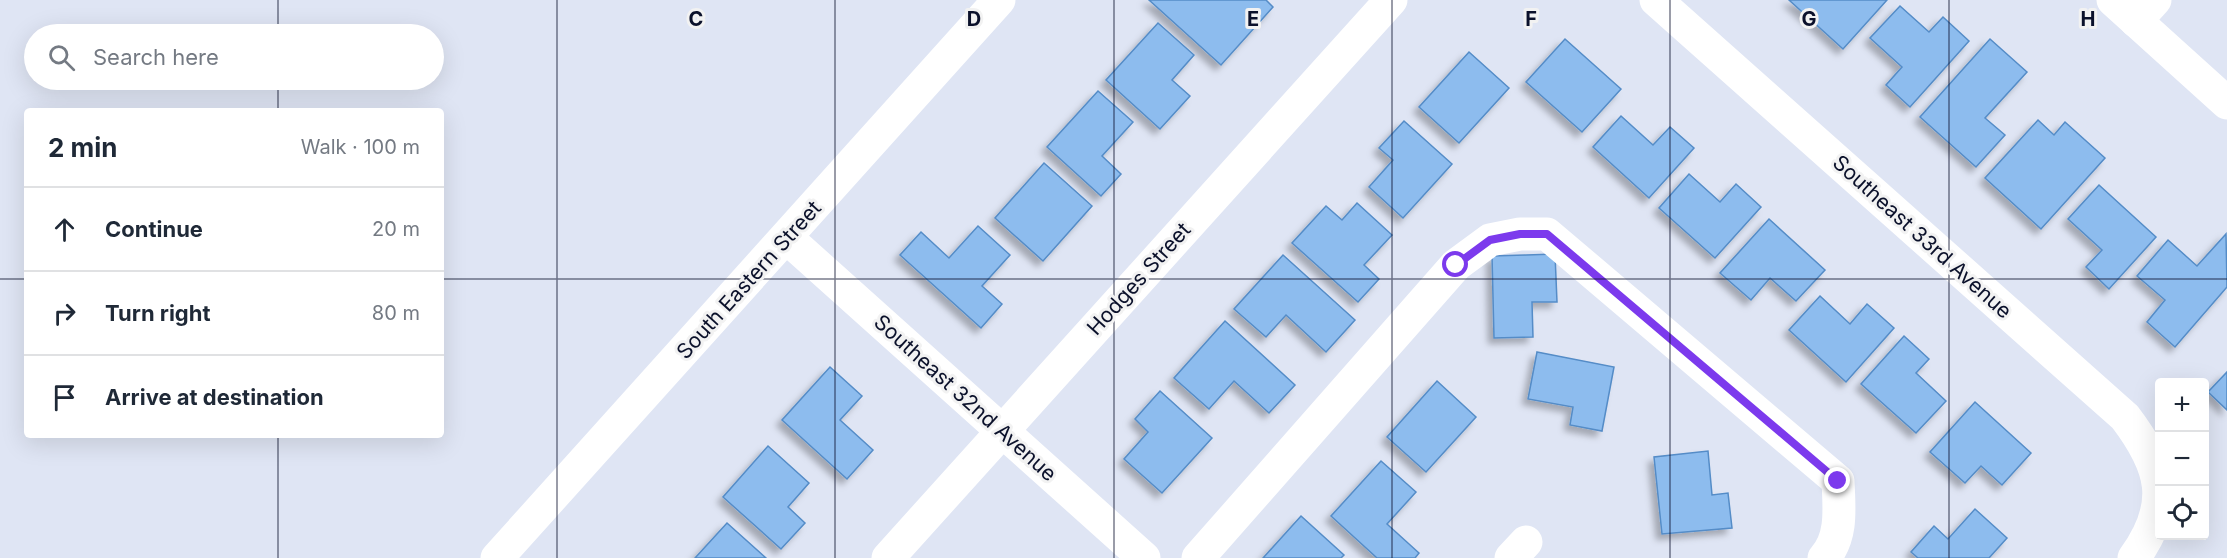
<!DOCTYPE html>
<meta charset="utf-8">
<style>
:root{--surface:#fff;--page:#f2f2f3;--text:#1f2937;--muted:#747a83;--line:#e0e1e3}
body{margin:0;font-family:Inter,sans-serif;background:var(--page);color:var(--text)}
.controls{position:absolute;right:18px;bottom:18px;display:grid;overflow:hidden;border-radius:6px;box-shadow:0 6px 24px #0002}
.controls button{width:54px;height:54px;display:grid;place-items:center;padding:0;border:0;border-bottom:2px solid var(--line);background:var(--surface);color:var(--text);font:30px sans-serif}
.stop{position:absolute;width:18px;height:18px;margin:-14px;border:4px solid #7c3aed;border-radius:50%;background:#fff}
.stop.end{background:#7c3aed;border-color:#fff;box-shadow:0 2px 6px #0008}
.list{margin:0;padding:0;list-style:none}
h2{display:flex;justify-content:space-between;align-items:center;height:78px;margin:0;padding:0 24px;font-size:26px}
h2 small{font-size:20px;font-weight:400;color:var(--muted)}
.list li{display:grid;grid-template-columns:39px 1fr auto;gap:18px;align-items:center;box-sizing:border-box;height:84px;padding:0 24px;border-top:2px solid var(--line)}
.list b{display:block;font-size:22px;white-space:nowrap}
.list em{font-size:20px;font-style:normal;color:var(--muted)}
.icon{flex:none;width:33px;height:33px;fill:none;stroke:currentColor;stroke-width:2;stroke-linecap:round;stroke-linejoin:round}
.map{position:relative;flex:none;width:2227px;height:558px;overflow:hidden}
.search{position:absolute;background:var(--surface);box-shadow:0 6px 24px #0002;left:24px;top:24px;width:420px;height:66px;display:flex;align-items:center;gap:15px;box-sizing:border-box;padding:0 21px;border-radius:33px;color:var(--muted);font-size:22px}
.panel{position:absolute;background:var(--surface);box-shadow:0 6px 24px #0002;left:24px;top:108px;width:420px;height:330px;border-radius:6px}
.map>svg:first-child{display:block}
.building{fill:#8dbcee;stroke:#548cc7;stroke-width:1.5;filter:url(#shadow)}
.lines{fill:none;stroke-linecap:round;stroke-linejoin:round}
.minor{stroke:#fff;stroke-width:33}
.major{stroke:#fff;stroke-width:33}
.route{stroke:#7c3aed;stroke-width:8}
.grid{fill:none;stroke:#0b112b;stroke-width:1.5;stroke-opacity:0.55}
.labels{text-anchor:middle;stroke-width:6;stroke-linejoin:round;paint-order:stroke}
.street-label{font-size:21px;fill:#0b112b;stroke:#f2f2f2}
.grid-label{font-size:20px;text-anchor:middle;font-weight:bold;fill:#0b112b;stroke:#f2f2f2;stroke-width:6;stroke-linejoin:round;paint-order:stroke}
</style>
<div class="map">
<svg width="2227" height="558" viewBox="0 0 2227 558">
<defs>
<filter id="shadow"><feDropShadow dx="-5.5" dy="5.5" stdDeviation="3" flood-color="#0004"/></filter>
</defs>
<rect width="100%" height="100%" fill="#dfe5f4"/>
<g class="building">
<path d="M 1149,0 L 1266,0 L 1273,7 L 1221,65 Z"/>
<path d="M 1789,0 L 1887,0 L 1843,49 Z"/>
<path d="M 1900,6 L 1929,32 L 1943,17 L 1969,41 L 1910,107 L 1886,85 L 1902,67 L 1870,38 Z"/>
<path d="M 1158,23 L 1194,55 L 1172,80 L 1190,96 L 1160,129 L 1106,80 Z"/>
<path d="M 1565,39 L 1621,89 L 1582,132 L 1526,82 Z"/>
<path d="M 1990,39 L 2027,72 L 1985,118 L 2005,135 L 1976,167 L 1920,117 Z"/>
<path d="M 1469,52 L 1509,88 L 1459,143 L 1419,107 Z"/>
<path d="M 1098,91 L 1133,122 L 1102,156 L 1121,174 L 1101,196 L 1047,147 Z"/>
<path d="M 1621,116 L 1653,145 L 1670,127 L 1694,148 L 1649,198 L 1593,147 Z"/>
<path d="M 2038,120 L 2054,135 L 2065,122 L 2105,158 L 2041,229 L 1985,178 Z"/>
<path d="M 1404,121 L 1452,164 L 1403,218 L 1369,187 L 1393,160 L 1379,148 Z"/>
<path d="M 1044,163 L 1092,206 L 1043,261 L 995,218 Z"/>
<path d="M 1689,174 L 1720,202 L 1736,184 L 1761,207 L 1715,258 L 1659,208 Z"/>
<path d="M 2099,185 L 2156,237 L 2109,289 L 2086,267 L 2102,250 L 2068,219 Z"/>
<path d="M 1357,203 L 1392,235 L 1364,265 L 1379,279 L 1358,302 L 1292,243 L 1326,206 L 1342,220 Z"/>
<path d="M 1769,219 L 1825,270 L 1796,301 L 1770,278 L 1751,300 L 1720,273 Z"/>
<path d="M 978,226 L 1010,255 L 982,286 L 1002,304 L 981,328 L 900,255 L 921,232 L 949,258 Z"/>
<path d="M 2226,234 L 2227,287 L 2175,347 L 2147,322 L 2165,300 L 2137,276 L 2168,240 L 2197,266 Z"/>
<path d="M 1555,254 L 1557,302 L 1532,302 L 1533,337 L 1494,338 L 1492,256 Z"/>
<path d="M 1283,255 L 1355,320 L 1326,352 L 1286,315 L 1266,337 L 1234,309 Z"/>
<path d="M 1820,296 L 1850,324 L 1867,304 L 1894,328 L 1846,382 L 1789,330 Z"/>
<path d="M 1225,321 L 1295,385 L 1269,413 L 1234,381 L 1209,409 L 1174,378 Z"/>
<path d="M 1904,336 L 1929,359 L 1916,373 L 1946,401 L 1916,433 L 1861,384 Z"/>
<path d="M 1537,352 L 1614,367 L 1602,431 L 1570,425 L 1573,407 L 1528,399 Z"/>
<path d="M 830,367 L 862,396 L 840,420 L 873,450 L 847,479 L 782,420 Z"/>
<path d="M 2227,372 L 2227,410 L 2208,392 Z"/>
<path d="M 1437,381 L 1476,417 L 1426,472 L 1387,437 Z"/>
<path d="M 1160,391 L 1212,438 L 1162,493 L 1124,459 L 1148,432 L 1135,419 Z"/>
<path d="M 1975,402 L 2031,453 L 2002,485 L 1981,466 L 1965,483 L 1930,452 Z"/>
<path d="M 768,446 L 809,483 L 788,507 L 805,523 L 781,549 L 723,497 Z"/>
<path d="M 1708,451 L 1712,495 L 1728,493 L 1732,528 L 1662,534 L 1654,457 Z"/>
<path d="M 1381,461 L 1416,492 L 1387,524 L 1419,553 L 1415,558 L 1377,558 L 1331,516 Z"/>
<path d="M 1975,509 L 2007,538 L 1989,558 L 1918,558 L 1911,552 L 1934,526 L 1948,539 Z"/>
<path d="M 1301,516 L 1344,555 L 1341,558 L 1263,558 Z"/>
<path d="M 727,523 L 766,558 L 695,558 Z"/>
</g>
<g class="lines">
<g class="minor">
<path d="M 1656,0 L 2125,417 C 2163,467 2173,504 2134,558"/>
<path d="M 2136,21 L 2155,0"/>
<path d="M 787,238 L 1144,558"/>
<path d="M 888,558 L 1391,0"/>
<path d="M 1198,558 L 1456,265 L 1490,240 L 1520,234 L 1547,234 L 1838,481 C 1839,507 1843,537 1824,558"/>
<path d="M 1511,558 L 1526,542"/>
</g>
<g class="major">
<path d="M 2113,0 L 2227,103"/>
<path d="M 497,558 L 999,0"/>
</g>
</g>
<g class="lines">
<path class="route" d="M 1456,265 L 1490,240 L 1520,234 L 1547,234 L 1838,481"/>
</g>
<path class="grid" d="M 278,0 L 278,34M 557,0 L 557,558M 835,0 L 835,558M 1114,0 L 1114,558M 1392,0 L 1392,558M 1670,0 L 1670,558M 1949,0 L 1949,558M 278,80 L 278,111M 0,279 L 27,279M 441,279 L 2227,279M 278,435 L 278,558"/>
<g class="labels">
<g class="street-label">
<text transform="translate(1922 237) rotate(42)" y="7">Southeast 33rd Avenue</text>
<text transform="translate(1139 279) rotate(-48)" y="7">Hodges Street</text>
<text transform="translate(749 280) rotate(-48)" y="7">South Eastern Street</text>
<text transform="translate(965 398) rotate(42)" y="7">Southeast 32nd Avenue</text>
</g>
</g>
<g class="grid-label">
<text x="696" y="26">C</text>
<text x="974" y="26">D</text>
<text x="1253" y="26">E</text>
<text x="1531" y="26">F</text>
<text x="1809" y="26">G</text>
<text x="2088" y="26">H</text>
</g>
</svg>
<div class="controls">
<button>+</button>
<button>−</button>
<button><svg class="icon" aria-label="locate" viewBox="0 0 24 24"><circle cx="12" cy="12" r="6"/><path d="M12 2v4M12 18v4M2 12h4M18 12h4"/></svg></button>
</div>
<div class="stop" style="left:1456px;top:265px"></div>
<div class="stop end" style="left:1838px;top:481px"></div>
<div class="search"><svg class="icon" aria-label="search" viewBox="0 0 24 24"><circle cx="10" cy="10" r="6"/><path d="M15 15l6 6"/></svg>Search here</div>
<section class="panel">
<h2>2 min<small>Walk · 100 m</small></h2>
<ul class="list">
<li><svg class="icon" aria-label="ahead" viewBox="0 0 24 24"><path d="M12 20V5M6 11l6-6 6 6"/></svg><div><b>Continue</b></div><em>20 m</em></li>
<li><svg class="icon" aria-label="right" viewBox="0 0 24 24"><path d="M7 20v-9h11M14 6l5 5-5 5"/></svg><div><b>Turn right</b></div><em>80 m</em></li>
<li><svg class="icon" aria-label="arrive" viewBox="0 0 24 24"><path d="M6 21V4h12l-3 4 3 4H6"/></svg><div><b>Arrive at destination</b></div></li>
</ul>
</section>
</div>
